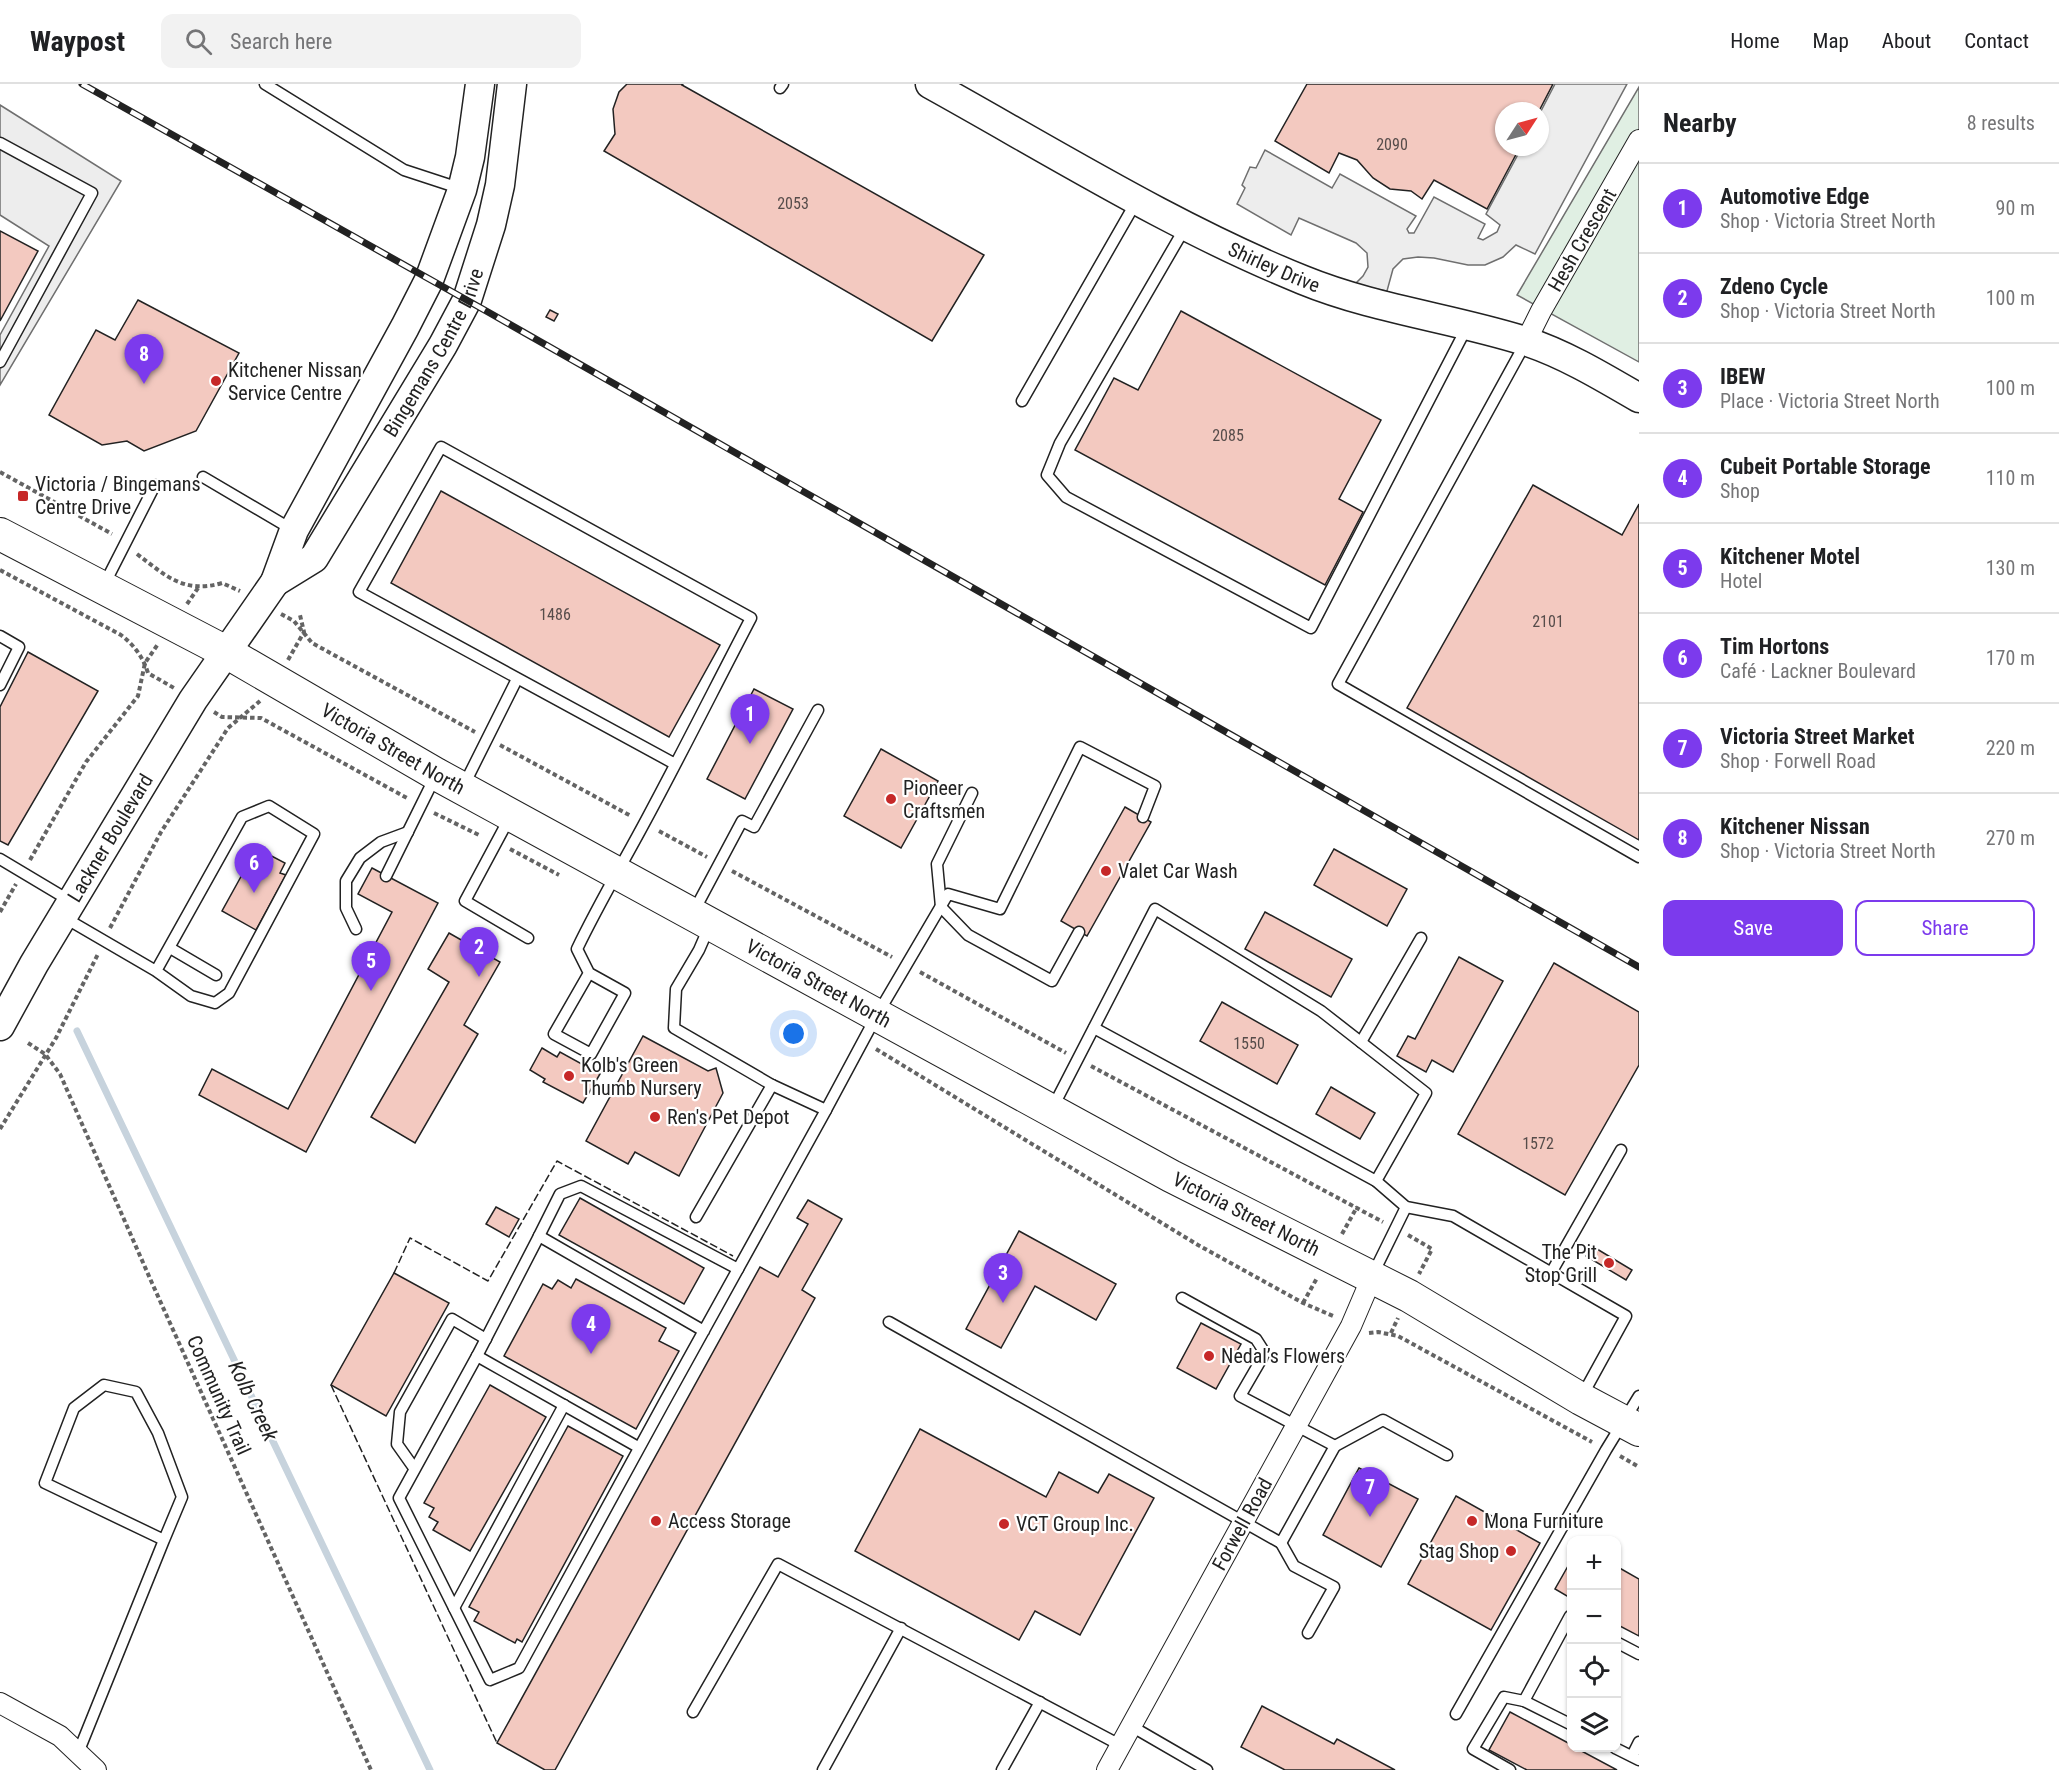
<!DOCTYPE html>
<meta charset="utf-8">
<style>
:root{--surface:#fff;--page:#f2f2f2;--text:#202124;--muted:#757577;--line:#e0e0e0;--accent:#7c3aed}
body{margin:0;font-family:"Roboto Condensed",sans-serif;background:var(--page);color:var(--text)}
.controls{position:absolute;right:18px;bottom:18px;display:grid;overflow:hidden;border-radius:12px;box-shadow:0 2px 4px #0004}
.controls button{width:54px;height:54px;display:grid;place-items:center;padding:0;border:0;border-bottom:2px solid var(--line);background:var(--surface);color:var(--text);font:30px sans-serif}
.compass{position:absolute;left:1495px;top:18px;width:54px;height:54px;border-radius:50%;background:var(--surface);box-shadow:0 2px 4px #0004;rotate:54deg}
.you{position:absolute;left:794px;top:950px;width:21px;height:21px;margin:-15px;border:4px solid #fff;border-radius:50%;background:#1a73e8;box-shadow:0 0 0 9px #1a73e833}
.badge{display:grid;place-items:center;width:39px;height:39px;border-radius:50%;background:var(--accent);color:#fff;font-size:20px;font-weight:700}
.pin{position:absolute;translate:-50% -50px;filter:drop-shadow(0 2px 3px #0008)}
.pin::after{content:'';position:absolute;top:32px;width:21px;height:18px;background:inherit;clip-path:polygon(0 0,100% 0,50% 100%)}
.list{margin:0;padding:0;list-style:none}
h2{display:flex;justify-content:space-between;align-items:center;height:78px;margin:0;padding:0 24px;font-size:26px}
h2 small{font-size:20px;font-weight:400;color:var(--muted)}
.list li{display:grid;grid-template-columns:39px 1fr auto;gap:18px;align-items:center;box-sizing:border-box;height:90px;padding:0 24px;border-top:2px solid var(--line)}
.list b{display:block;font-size:22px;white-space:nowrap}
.list p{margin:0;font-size:20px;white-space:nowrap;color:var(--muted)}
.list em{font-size:20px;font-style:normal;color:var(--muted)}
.actions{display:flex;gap:12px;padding:18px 24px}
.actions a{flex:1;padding:14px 0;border:2px solid var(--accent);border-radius:12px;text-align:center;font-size:21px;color:var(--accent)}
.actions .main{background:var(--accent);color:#fff}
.icon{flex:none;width:33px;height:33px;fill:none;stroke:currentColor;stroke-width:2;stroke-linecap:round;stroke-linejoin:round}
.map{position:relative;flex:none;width:1639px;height:1686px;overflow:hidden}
header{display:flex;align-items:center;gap:36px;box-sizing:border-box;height:84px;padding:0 30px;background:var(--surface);border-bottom:2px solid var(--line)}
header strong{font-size:28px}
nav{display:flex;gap:33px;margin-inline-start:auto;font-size:21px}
.search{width:420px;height:54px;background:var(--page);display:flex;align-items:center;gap:15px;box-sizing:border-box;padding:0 21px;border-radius:12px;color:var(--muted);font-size:22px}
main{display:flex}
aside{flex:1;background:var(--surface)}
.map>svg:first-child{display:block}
.green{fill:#e0efe3;stroke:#6f6f6f;stroke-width:1.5}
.parking{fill:#ededed;stroke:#6f6f6f;stroke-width:1.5}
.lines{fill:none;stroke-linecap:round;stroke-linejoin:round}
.stream{stroke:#c7d3dd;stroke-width:7}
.building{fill:#f3c9c0;stroke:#222;stroke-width:1.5}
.lane-casing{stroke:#222;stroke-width:13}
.street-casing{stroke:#222;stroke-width:22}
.secondary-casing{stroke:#222;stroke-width:31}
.primary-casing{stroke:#222;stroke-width:34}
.path{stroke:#646464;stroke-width:4;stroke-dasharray:4.5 3;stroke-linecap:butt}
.lane{stroke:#fff;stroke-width:10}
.street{stroke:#fff;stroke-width:20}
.secondary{stroke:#fff;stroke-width:28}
.primary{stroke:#fff;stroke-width:32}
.rail-casing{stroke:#222;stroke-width:7}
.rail{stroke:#fff;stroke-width:4.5;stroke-dasharray:14;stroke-linecap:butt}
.fence{stroke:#222;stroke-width:1.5;stroke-dasharray:8 3;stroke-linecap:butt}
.poi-dot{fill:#c62828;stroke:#fff;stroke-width:2}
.labels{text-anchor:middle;stroke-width:4.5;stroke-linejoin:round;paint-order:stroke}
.number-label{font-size:16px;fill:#564c4a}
.street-label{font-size:20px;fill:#222;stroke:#fff}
.poi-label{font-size:20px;fill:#222;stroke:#fff;text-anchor:start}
.water-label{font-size:21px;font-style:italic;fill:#222;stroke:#fff}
</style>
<header>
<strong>Waypost</strong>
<div class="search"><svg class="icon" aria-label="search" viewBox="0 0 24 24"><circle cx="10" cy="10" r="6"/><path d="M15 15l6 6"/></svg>Search here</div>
<nav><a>Home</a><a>Map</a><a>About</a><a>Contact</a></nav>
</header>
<main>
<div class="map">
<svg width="1639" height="1686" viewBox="0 0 1639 1686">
<rect width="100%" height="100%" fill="#fff"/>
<path class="green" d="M 1639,3 L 1639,278 L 1517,211 Z"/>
<g class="parking">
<path d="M 1555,0 L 1627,0 L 1535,170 L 1516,161 L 1503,173 L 1485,181 L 1468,181 L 1434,174 L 1418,173 L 1403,175 L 1393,185 L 1387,207 L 1354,201 L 1363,192 L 1368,183 L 1367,169 L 1356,159 L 1299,134 L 1291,151 L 1237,120 L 1245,104 L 1242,101 L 1250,83 L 1256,84 L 1265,66 L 1332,104 L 1340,90 L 1416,132 L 1407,145 L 1409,149 L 1414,149 L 1434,113 L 1485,140 L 1478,154 L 1483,156 L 1497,148 L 1500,141 L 1486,130 L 1522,63 L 1540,63 L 1540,29 Z"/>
<path d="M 0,21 L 121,97 L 0,301 L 0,251 L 49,162 L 0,131 Z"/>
</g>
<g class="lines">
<path class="stream" d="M 77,947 L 430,1686"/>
</g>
<g class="building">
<path d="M 627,0 L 683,0 L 682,1 L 984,171 L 932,257 L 604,67 L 615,50 L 613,25 L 619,8 Z"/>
<path d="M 1307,0 L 1553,0 L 1539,27 L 1504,27 L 1504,63 L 1520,63 L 1487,125 L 1434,96 L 1422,115 L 1411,107 L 1390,105 L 1373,94 L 1357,76 L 1339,69 L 1329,89 L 1275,57 Z"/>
<path d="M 0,147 L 38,167 L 0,237 Z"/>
<path d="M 138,216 L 239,269 L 196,347 L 144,367 L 127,357 L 102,361 L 49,331 L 96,246 L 115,256 Z"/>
<path d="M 550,226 L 558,230 L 554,237 L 546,233 Z"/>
<path d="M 1181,227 L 1381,336 L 1339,415 L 1363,428 L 1325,501 L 1075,366 L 1114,294 L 1138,306 Z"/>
<path d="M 1533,401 L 1622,451 L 1639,420 L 1639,756 L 1407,624 Z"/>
<path d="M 441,407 L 720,561 L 669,653 L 391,499 Z"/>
<path d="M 28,568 L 98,607 L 8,761 L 0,757 L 0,623 Z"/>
<path d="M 754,605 L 793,625 L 745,715 L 707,695 Z"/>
<path d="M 881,665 L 938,697 L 901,764 L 844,732 Z"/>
<path d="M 1125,723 L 1151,738 L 1087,852 L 1061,837 Z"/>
<path d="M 1334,765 L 1407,805 L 1387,842 L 1314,801 Z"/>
<path d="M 262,767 L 285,779 L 280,789 L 286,791 L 256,846 L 222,827 L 243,789 L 248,792 Z"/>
<path d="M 372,784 L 438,819 L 306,1068 L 199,1011 L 212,985 L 288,1025 L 392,828 L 358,810 Z"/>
<path d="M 1265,828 L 1352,875 L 1331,913 L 1245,865 Z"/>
<path d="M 449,849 L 500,878 L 464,941 L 478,950 L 415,1059 L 371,1033 L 449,898 L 428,885 Z"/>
<path d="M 1459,873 L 1503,897 L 1453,988 L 1432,976 L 1426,988 L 1397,972 L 1408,952 L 1415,955 Z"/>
<path d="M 1554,879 L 1639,928 L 1639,981 L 1565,1111 L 1458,1050 Z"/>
<path d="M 1222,918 L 1298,961 L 1277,1000 L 1200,957 Z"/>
<path d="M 643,952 L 708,987 L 716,984 L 723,1009 L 679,1092 L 635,1068 L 628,1080 L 586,1057 Z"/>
<path d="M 542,964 L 557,973 L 560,968 L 600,990 L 583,1019 L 543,998 L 545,995 L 530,986 Z"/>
<path d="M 1331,1003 L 1375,1029 L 1360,1055 L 1316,1030 Z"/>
<path d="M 580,1114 L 704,1184 L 684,1220 L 559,1151 Z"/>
<path d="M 808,1116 L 842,1135 L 802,1206 L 815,1214 L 555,1686 L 545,1686 L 497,1659 L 760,1183 L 778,1193 L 808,1140 L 797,1134 Z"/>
<path d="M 496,1123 L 519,1135 L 509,1153 L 486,1140 Z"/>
<path d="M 1019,1147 L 1116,1200 L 1096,1236 L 1035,1202 L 1001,1264 L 966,1245 Z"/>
<path d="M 1592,1162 L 1632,1186 L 1626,1196 L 1586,1172 Z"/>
<path d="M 394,1189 L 449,1219 L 386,1332 L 331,1301 Z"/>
<path d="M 576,1195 L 666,1244 L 659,1257 L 679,1267 L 636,1345 L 504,1272 L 543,1200 L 552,1205 L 558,1196 L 571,1204 Z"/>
<path d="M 1201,1239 L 1241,1260 L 1216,1305 L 1177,1284 Z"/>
<path d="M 490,1301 L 546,1333 L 470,1467 L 433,1446 L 438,1438 L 429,1433 L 434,1424 L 424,1419 Z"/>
<path d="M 568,1342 L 623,1372 L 522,1558 L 517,1555 L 515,1559 L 474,1537 L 479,1528 L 469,1523 Z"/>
<path d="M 920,1345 L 1046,1413 L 1059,1388 L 1098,1409 L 1109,1390 L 1154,1414 L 1080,1551 L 1035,1527 L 1019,1556 L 855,1467 Z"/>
<path d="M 1359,1384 L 1418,1415 L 1381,1483 L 1323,1451 Z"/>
<path d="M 1456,1412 L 1540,1459 L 1491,1546 L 1408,1500 Z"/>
<path d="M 1572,1475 L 1572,1515 L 1555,1505 Z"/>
<path d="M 1616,1482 L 1639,1495 L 1639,1552 L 1616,1540 Z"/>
<path d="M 1262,1622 L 1334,1660 L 1337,1655 L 1395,1686 L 1285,1686 L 1241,1663 Z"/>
<path d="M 1510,1628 L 1572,1661 L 1572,1664 L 1576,1664 L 1617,1686 L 1527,1686 L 1489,1666 Z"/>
</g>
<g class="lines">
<defs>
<g id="lane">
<path d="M 265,0 L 404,86 L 462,105"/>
<path d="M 780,4 L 783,0"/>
<path d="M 0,59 L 92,109 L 0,278"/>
<path d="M 1186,142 L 1060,359 L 1047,391 L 1066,413 L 1311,544 L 1467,243"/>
<path d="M 1526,258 L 1338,600 L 1639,773"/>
<path d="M 1022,317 L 1136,118"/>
<path d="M 203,393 L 293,446"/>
<path d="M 104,501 L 155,401"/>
<path d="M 0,552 L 19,563 L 0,601"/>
<path d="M 464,701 L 517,595"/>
<path d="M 972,709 L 937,780 L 941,823 L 968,851 L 1052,897 L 1079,848"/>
<path d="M 510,733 L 465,817 L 528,854"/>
<path d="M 0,775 L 72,818"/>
<path d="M 386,792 L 435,693"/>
<path d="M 694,827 L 742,737 L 754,743 L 818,626"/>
<path d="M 65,834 L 156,887 L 191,912 L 215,919 L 229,909 L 314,750 L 269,722 L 242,733 L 156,887"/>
<path d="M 709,843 L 699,866 L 676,905 L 674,944 L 772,1001 L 826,1026 L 877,931 L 948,810 L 1000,825 L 1080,663 L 1155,702 L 1143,733"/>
<path d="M 356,845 L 346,824 L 346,797 L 360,774 L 381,758 L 408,748"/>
<path d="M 170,864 L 216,891"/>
<path d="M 589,889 L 625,909 L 591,970 L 554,950 L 589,889 L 577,865 C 598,821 623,779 646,736 C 682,669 716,601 751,534 L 441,363 L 359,508 L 675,680"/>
<path d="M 1094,944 L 1376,1097 L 1406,1123 L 1453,1132 L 1626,1232 L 1582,1312"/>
<path d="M 1361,958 L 1421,854"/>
<path d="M 1053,1023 L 1155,825 L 1321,927 L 1426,1009 L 1376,1097"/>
<path d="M 696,1133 L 772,1001"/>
<path d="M 539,1152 L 560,1110 L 581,1102 L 738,1185"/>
<path d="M 1551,1189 L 1621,1066"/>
<path d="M 1373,1190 L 1406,1123"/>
<path d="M 889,1238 L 1281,1459 L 1335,1362 L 1240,1312 L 1265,1269 L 1256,1255 L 1182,1214"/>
<path d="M 704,1247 L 539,1152 L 477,1272 L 399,1414 L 490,1596 L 519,1584 C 620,1397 723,1212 826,1026"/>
<path d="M 477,1272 L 638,1363"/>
<path d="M 1335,1362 L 1383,1336 L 1447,1371"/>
<path d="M 414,1384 L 397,1360 L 400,1328 L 452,1235 L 486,1255"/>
<path d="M 1281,1459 L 1294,1482 L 1334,1503 L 1308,1549"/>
<path d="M 454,1524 L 564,1321"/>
<path d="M 1572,1533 L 1570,1532 L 1524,1617 L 1572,1641"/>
<path d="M 1616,1558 L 1639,1570"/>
<path d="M 693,1628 L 778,1480 L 1120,1661"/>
<path d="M 1456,1630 L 1606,1366 L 1639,1312"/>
<path d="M 1131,1642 L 1207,1686"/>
<path d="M 1615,1664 L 1639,1676"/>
<path d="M 78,1669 L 164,1456 L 45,1399 L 74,1324 L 104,1301 L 136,1308 L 158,1349 L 182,1413 L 164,1456"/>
<path d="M 1632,1672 L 1639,1658"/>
<path d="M 823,1686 L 901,1544"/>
<path d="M 1002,1686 L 1040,1618"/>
<path d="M 1510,1686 L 1473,1665 L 1504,1613 L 1524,1617"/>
</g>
<g id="street">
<path d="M 1526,257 L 1541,227 L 1639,56"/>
<path d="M 0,1619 L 60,1652 L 96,1686"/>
<path d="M 1107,1686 L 1351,1242 L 1372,1193"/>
</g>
<g id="secondary">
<path id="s1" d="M 930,0 C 1051,67 1174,144 1303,196 C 1374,225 1452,234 1525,257 C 1565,270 1603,293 1639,314"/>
<path id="s2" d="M 275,498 L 314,474 L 443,261 L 467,216 L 491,141 L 500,101 L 512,0"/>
<path id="s3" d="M 0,942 L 34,880 L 193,616 L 275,498 L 294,446 L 405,243 L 429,196 L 462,106 L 470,73 L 480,0"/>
</g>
<g id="primary">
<path id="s4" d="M 0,450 L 226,568 L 436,690 L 1171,1092 L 1409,1212 L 1581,1315 L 1639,1346"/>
</g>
</defs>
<use href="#lane" class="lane-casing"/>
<use href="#street" class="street-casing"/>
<use href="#secondary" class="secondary-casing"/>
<use href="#primary" class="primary-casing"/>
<g class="path">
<path d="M 0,388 L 112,450"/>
<path d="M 137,470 C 166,492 184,510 222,499 L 240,507"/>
<path d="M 0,486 L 121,551 C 134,561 143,573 148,589 L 174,604"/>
<path d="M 187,520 L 198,504"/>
<path d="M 281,530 L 294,537 L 312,559 L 475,648"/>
<path d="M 288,576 L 304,548 L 300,531"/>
<path d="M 214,628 L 222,633 L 261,634 L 407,714"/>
<path d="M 500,661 L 631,732"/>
<path d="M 434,729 L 481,752"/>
<path d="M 659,747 L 707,773"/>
<path d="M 510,765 L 559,791"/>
<path d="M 30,776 L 86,678 L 138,612 L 145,579 L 158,560"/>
<path d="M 732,787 L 892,873"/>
<path d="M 0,828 L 16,800"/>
<path d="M 110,844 L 161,748 L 228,644 L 260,617"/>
<path d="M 920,888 L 1066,969"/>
<path d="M 28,959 L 45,970 L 60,990 L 152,1199 L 371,1686"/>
<path d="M 876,965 L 1198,1161 L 1303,1219 L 1333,1232"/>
<path d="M 1091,982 L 1383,1138"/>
<path d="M 0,1045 L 56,954 L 98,870"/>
<path d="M 1342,1150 L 1357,1123"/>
<path d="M 1408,1151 L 1432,1165 L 1419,1190"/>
<path d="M 1303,1219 L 1317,1194"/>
<path d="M 1369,1249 L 1378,1248 L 1398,1252 L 1592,1358"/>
<path d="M 1391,1249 L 1398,1234"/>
<path d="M 1620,1372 L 1639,1383"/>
</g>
<use href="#lane" class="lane"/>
<use href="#street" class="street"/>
<use href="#secondary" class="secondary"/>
<use href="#primary" class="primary"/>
<defs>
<path id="rail" d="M 82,0 L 488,228 L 1639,883"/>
</defs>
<use href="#rail" class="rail-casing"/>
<use href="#rail" class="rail"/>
<g class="fence">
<path d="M 394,1189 L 410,1154 L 488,1197 L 557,1077 L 733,1172"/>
<path d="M 331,1301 L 497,1659"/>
</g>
</g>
<g class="poi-dot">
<circle cx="216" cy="297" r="6"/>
<rect x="17" y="406" width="12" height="12" rx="3"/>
<circle cx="891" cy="715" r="6"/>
<circle cx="1106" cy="787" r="6"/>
<circle cx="569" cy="992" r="6"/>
<circle cx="655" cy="1033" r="6"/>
<circle cx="1609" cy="1179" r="6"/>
<circle cx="1209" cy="1272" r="6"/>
<circle cx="656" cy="1437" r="6"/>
<circle cx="1472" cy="1437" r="6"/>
<circle cx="1004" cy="1440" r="6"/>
<circle cx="1511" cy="1467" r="6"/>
</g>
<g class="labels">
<g class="number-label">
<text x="1392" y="66">2090</text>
<text x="793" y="125">2053</text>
<text x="1228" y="357">2085</text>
<text x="555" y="536">1486</text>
<text x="1548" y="543">2101</text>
<text x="1249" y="965">1550</text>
<text x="1538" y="1065">1572</text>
</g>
<g class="street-label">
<text transform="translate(1582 156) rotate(-60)" y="7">Hesh Crescent</text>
<text dy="7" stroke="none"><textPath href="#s1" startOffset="390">Shirley Drive</textPath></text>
<text dy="7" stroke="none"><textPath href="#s2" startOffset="284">Bingemans Centre Drive</textPath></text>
<text dy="7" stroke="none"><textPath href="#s4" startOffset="448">Victoria Street North</textPath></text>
<text dy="7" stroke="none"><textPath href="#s3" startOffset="218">Lackner Boulevard</textPath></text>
<text dy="7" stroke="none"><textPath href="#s4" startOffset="934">Victoria Street North</textPath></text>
<text dy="7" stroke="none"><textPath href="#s4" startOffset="1420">Victoria Street North</textPath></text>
<text transform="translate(219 1311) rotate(66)" y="7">Community Trail</text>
<text transform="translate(1242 1440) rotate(-61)" y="7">Forwell Road</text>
</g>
<g class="poi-label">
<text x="228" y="293">Kitchener Nissan<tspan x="228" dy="23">Service Centre</tspan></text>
<text x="35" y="407">Victoria / Bingemans<tspan x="35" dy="23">Centre Drive</tspan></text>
<text x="903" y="711">Pioneer<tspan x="903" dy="23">Craftsmen</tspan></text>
<text x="1118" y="794">Valet Car Wash</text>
<text x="581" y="988">Kolb's Green<tspan x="581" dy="23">Thumb Nursery</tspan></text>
<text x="667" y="1040">Ren's Pet Depot</text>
<text x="1597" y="1175" text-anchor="end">The Pit<tspan x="1597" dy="23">Stop Grill</tspan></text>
<text x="1221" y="1279">Nedal’s Flowers</text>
<text x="668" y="1444">Access Storage</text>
<text x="1484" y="1444">Mona Furniture</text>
<text x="1016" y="1447">VCT Group Inc.</text>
<text x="1499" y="1474" text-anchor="end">Stag Shop</text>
</g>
<g class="water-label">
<text transform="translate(253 1317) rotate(64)" y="7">Kolb Creek</text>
</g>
</g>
</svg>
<div class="controls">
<button>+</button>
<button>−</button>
<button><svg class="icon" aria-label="locate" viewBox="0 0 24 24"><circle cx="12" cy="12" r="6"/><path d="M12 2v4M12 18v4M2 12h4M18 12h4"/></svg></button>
<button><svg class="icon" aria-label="layers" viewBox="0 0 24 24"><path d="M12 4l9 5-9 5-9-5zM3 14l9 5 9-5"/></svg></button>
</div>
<svg class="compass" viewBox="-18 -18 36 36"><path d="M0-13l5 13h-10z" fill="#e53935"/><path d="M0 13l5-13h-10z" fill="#757577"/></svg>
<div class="you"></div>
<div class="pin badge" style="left:750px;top:660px">1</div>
<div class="pin badge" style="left:479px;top:893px">2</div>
<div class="pin badge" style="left:1003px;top:1219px">3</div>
<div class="pin badge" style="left:591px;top:1270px">4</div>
<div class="pin badge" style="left:371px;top:907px">5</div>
<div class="pin badge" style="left:254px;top:809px">6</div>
<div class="pin badge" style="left:1370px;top:1433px">7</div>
<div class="pin badge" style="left:144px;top:300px">8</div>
</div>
<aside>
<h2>Nearby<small>8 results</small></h2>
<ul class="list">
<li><span class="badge">1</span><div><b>Automotive Edge</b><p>Shop · Victoria Street North</p></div><em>90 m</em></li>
<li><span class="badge">2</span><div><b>Zdeno Cycle</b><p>Shop · Victoria Street North</p></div><em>100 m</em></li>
<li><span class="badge">3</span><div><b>IBEW</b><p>Place · Victoria Street North</p></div><em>100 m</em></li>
<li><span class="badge">4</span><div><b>Cubeit Portable Storage</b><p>Shop</p></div><em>110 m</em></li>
<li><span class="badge">5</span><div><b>Kitchener Motel</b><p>Hotel</p></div><em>130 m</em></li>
<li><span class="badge">6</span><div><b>Tim Hortons</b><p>Café · Lackner Boulevard</p></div><em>170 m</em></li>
<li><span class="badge">7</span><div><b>Victoria Street Market</b><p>Shop · Forwell Road</p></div><em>220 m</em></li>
<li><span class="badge">8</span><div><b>Kitchener Nissan</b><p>Shop · Victoria Street North</p></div><em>270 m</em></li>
</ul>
<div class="actions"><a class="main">Save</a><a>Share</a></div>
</aside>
</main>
